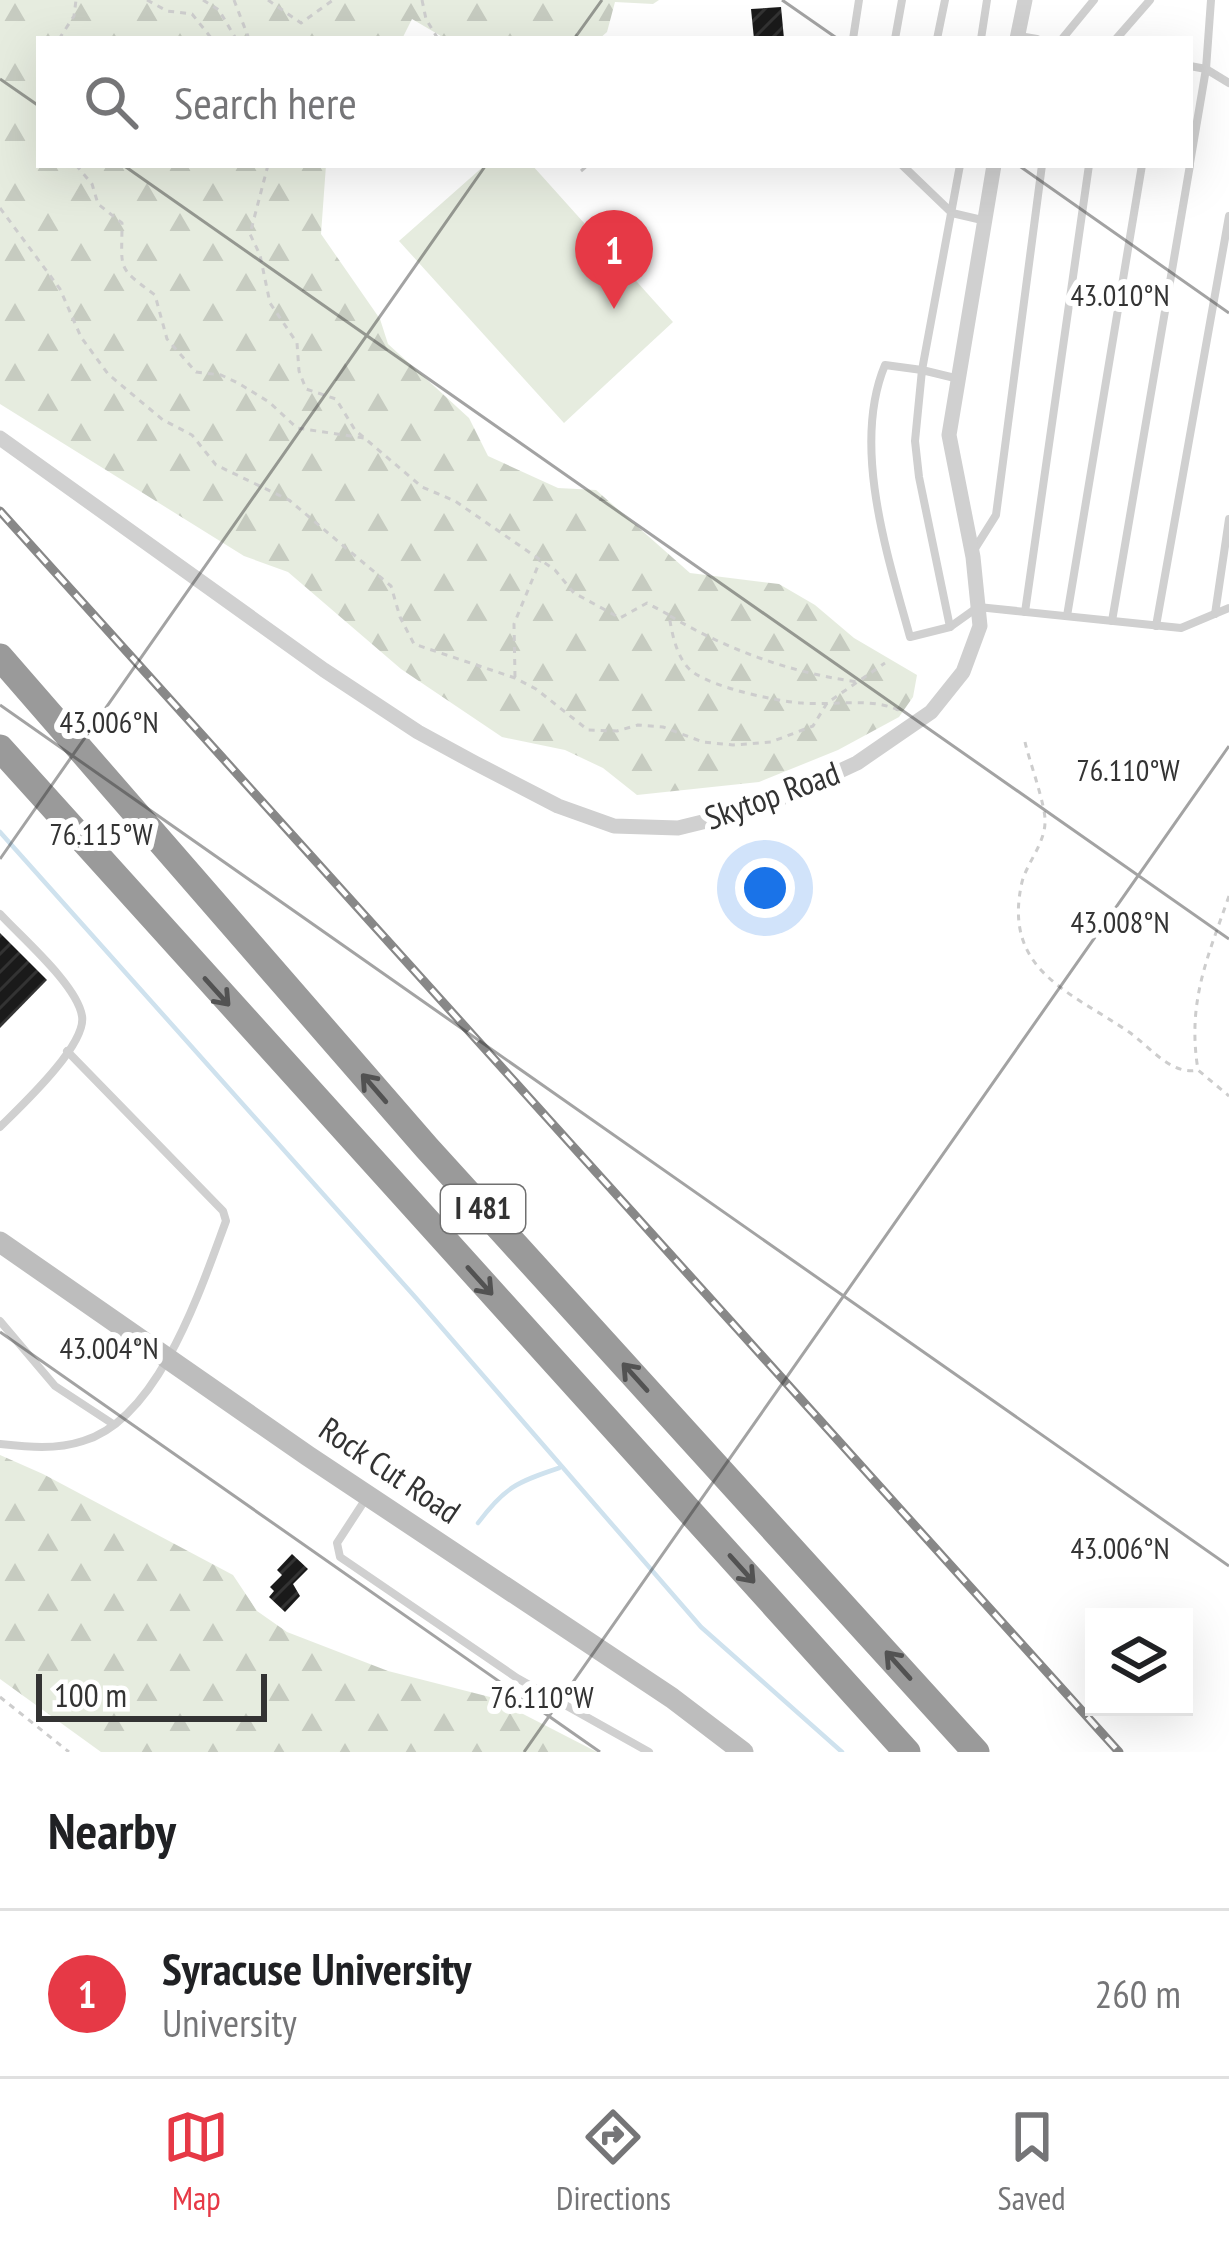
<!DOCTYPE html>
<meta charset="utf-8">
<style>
:root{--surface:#fff;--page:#f2f2f2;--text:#202124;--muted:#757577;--line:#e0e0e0;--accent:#e63946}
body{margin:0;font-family:"PT Sans Narrow",sans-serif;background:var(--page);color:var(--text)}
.controls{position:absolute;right:36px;bottom:36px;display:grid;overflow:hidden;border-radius:0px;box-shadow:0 12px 48px #0002}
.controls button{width:108px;height:108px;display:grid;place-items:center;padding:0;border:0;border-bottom:3px solid var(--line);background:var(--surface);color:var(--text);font:60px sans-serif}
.scale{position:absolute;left:36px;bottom:30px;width:231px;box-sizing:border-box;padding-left:12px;border:6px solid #333;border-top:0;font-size:33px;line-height:42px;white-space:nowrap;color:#333;-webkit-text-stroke:9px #fff;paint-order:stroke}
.you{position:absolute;left:765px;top:888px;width:42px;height:42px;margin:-30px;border:9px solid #fff;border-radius:50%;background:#1a73e8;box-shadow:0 0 0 18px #1a73e833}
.badge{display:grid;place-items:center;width:78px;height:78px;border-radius:50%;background:var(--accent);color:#fff;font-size:39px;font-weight:700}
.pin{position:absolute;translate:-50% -99px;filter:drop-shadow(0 3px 6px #0008)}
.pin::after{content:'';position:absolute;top:63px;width:42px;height:36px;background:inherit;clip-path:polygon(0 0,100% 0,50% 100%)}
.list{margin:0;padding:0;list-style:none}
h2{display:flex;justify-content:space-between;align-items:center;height:156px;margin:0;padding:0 48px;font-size:51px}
h2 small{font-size:39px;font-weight:400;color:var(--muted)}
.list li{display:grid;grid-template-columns:78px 1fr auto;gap:36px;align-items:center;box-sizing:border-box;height:168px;padding:0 48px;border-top:3px solid var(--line)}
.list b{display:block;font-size:45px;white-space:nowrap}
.list p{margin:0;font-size:39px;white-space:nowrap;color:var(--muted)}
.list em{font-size:39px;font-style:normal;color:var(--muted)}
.icon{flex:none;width:66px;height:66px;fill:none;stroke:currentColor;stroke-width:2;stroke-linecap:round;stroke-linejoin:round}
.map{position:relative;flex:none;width:1229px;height:1752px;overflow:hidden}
.search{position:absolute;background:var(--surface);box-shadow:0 12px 48px #0002;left:36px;right:36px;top:36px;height:132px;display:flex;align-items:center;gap:30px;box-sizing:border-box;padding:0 42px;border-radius:0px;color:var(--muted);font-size:45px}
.sheet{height:324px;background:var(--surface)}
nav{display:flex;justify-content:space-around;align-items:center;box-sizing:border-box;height:168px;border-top:3px solid var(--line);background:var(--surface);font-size:33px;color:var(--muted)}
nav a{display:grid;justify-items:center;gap:6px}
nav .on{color:var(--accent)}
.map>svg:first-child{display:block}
.forest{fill:url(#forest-firs)}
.pitch{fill:#e6ecdf}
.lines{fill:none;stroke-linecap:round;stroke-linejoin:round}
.stream{stroke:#cfe2ee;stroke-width:4.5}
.building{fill:url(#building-hatch)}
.path{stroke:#cdcdcd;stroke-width:3;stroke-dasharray:6 6;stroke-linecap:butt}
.lane{stroke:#d0d0d0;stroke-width:8}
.street{stroke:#d0d0d0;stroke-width:15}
.secondary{stroke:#bdbdbd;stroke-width:21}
.highway{stroke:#9a9a9a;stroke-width:27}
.rail-casing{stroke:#888;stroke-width:9}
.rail{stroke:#fff;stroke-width:4.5;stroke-dasharray:14;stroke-linecap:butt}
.oneway{stroke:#525252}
.ticks{fill:none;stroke:#333;stroke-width:3;stroke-opacity:0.45}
.labels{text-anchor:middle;stroke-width:12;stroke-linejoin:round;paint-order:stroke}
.shield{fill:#fff;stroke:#707070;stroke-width:3}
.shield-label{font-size:30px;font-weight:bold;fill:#333}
.street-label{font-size:33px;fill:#333;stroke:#fff}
.ticks-label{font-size:30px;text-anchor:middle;fill:#333;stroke:#fff;stroke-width:12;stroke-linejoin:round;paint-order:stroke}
</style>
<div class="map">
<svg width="1229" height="1752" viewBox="0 0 1229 1752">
<defs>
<pattern id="forest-firs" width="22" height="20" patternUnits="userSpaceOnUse" patternTransform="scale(3)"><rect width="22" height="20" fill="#e6ecdf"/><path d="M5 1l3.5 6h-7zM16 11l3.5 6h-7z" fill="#c6cbc0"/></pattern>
<pattern id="building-hatch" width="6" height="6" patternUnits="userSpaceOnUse" patternTransform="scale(3)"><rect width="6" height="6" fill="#1a1a1a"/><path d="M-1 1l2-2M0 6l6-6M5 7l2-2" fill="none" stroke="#333"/></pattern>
</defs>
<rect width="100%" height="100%" fill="#fff"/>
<g class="forest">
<path d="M 0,0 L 659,0 L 653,4 L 615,2 L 607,32 L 599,39 L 446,39 L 412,19 L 402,39 L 39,39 L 39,165 L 326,165 L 321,234 L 380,319 L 388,344 L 469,418 L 488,456 L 558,488 L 596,490 L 690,573 L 779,584 L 815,605 L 854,638 L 917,675 L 913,697 L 899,717 L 838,750 L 759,782 L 637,795 L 603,768 L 565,750 L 502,737 L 401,669 L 288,572 L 244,556 L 0,404 Z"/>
<path d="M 0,1455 L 43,1474 L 233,1575 L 257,1611 L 287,1632 L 388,1671 L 490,1697 L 597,1752 L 101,1752 L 0,1679 Z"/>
</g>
<path class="pitch" d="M 485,165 L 532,165 L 673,322 L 564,423 L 399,241 Z"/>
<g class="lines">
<g class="stream">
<path d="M 0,832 L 416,1298 L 701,1627 L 842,1752"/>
<path d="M 478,1523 C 505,1487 517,1482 559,1468"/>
</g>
</g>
<g class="building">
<path d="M 781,7 L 784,39 L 754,39 L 751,9 Z"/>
<path d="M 0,933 L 47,980 L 0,1028 Z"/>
<path d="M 292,1554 L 308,1569 L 293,1584 L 300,1596 L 285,1612 L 269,1597 L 274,1591 L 270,1587 L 282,1575 L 277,1570 Z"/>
</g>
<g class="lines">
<g class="path">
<path d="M 147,0 L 167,11 L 192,14 L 212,39"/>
<path d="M 203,0 L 219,10 L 236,39"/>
<path d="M 234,0 L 249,39"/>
<path d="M 268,0 L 301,23 L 333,0"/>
<path d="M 422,0 L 426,19 L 438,39"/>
<path d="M 59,39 L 74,16 L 76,0"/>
<path d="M 76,165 L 92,184 L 98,204 L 122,223 C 122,271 116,266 155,295 L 167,339 L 196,372 L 221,375 L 238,383 L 269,402 L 297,428 L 364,438"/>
<path d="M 268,165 L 250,234 L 260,255 L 270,303 L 297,343 L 299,371 L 306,389 L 336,399 L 355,430 L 422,487 L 455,501 L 555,570 L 574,593 L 620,618 L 647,603 L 669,615 C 672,634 677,661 694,673 C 717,688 774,701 802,703 C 834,706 874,696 902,712"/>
<path d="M 581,171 L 588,165"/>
<path d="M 0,208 L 60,289 L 81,337 L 108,374 L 163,420 L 192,435 L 216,465 L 289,500 L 391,586 L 400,617 L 414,644 L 515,678 L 536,689 L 588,730 L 617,731 L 638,725 L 663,727 L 703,742 L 733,745 L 771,742 L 813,726 L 827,703 L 885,663"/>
<path d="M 670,616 C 728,650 791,673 858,682"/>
<path d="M 515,677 L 514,624 L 540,561"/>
<path d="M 1025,742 C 1029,760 1046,806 1045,822 C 1045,843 1027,863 1022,882 C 1002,970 1069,991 1129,1032 C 1150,1047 1172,1076 1198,1070"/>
<path d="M 1229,896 C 1207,959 1187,1002 1198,1070 L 1229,1096"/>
<path d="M 0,1697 L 69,1752"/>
</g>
<g class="lane">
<path d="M 1019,36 L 1037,39"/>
<path d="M 853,39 L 859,0"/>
<path d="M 895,39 L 902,0"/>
<path d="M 937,39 L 945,0"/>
<path d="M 981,39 L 987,0"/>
<path d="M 1062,39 L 1094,0"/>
<path d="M 1116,39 L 1150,0"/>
<path d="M 1190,66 L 1206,69 L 1229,83"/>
<path d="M 1190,163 L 1206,69 L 1211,0"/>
<path d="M 902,165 L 952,213 L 982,220"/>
<path d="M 960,165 L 922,370 L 885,365 C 851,446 888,557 910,637 L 950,627 L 978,607 L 1181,628 L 1229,608"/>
<path d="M 974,550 L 996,515 L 1042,165"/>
<path d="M 1025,612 L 1089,165"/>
<path d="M 1215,614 L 1229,519"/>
<path d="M 1067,616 L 1142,165"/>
<path d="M 1112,621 L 1190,165"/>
<path d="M 1156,626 L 1229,216"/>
<path d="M 950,627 L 919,477 L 915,441 L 922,370 L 959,379"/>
<path d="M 0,914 C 22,938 77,985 82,1016 C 87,1045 20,1107 0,1127"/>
<path d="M 0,1321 L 55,1386 L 113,1424"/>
<path d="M 0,1444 C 28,1447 56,1450 83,1441 C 159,1419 201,1288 226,1221 L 223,1211 L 67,1051"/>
<path d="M 367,1497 L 337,1543 L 340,1557 L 517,1678 L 649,1752"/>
</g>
<g class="street">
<path d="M 1017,39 L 1025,0"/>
<path d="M 0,438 L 324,670 L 418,732 L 475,763 L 558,806 L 614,826 L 678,828 L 731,815 L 784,797 L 857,763 L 931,712 L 963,672 L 980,626 L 973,557 L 949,435 L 994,165"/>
</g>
<path class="secondary" d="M 0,1242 L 308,1456 L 672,1698 L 743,1752"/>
<g class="highway">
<path d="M 0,657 L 427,1148 L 976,1752"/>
<path d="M 0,748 L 907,1752"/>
</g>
<defs>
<path id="rail" d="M 0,511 L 1119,1752"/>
</defs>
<use href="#rail" class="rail-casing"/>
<use href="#rail" class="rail"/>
</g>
<defs><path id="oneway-shaft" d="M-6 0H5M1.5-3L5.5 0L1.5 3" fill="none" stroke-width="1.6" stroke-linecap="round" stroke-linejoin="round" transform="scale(3)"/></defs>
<g class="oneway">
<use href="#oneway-shaft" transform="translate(217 992) rotate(48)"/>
<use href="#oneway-shaft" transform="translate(374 1088) rotate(-131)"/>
<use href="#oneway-shaft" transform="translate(480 1281) rotate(48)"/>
<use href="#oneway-shaft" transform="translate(635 1377) rotate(-132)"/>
<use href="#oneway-shaft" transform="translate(742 1569) rotate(48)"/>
<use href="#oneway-shaft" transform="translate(898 1665) rotate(-132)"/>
</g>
<path class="ticks" d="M 782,0 L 838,39M 574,39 L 602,0M 0,79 L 39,106M 123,165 L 1229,939M 1018,165 L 1229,313M 0,705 L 1229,1566M 0,859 L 486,165M 0,1332 L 600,1752M 524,1752 L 1229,746"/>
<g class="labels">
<rect class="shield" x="441" y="1185" width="84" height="48" rx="9"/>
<g class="shield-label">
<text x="483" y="1219">I 481</text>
</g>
<g class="street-label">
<text transform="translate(772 795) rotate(-20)" y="12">Skytop Road</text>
<text transform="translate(390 1470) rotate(34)" y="12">Rock Cut Road</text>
</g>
</g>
<g class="ticks-label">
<text x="1120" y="306">43.010°N</text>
<text x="109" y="733">43.006°N</text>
<text x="1128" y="781">76.110°W</text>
<text x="101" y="845">76.115°W</text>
<text x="1120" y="933">43.008°N</text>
<text x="109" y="1359">43.004°N</text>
<text x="1120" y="1559">43.006°N</text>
<text x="542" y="1708">76.110°W</text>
</g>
</svg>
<div class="controls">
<button><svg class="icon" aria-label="layers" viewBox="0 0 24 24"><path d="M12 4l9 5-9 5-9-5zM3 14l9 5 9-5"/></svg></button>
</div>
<div class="scale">100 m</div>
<div class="you"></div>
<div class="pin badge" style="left:614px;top:309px">1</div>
<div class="search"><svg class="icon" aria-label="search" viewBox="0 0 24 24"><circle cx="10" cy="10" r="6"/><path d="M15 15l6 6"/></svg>Search here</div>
</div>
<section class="sheet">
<h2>Nearby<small></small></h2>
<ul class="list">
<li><span class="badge">1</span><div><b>Syracuse University</b><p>University</p></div><em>260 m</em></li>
</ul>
</section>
<nav>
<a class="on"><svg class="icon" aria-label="map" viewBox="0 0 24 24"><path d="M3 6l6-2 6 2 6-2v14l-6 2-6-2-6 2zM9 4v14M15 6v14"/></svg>Map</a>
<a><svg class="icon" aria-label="directions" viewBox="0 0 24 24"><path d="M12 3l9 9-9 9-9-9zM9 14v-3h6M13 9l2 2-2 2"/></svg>Directions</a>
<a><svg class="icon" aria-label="saved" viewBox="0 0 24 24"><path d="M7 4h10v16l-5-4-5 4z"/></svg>Saved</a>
</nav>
